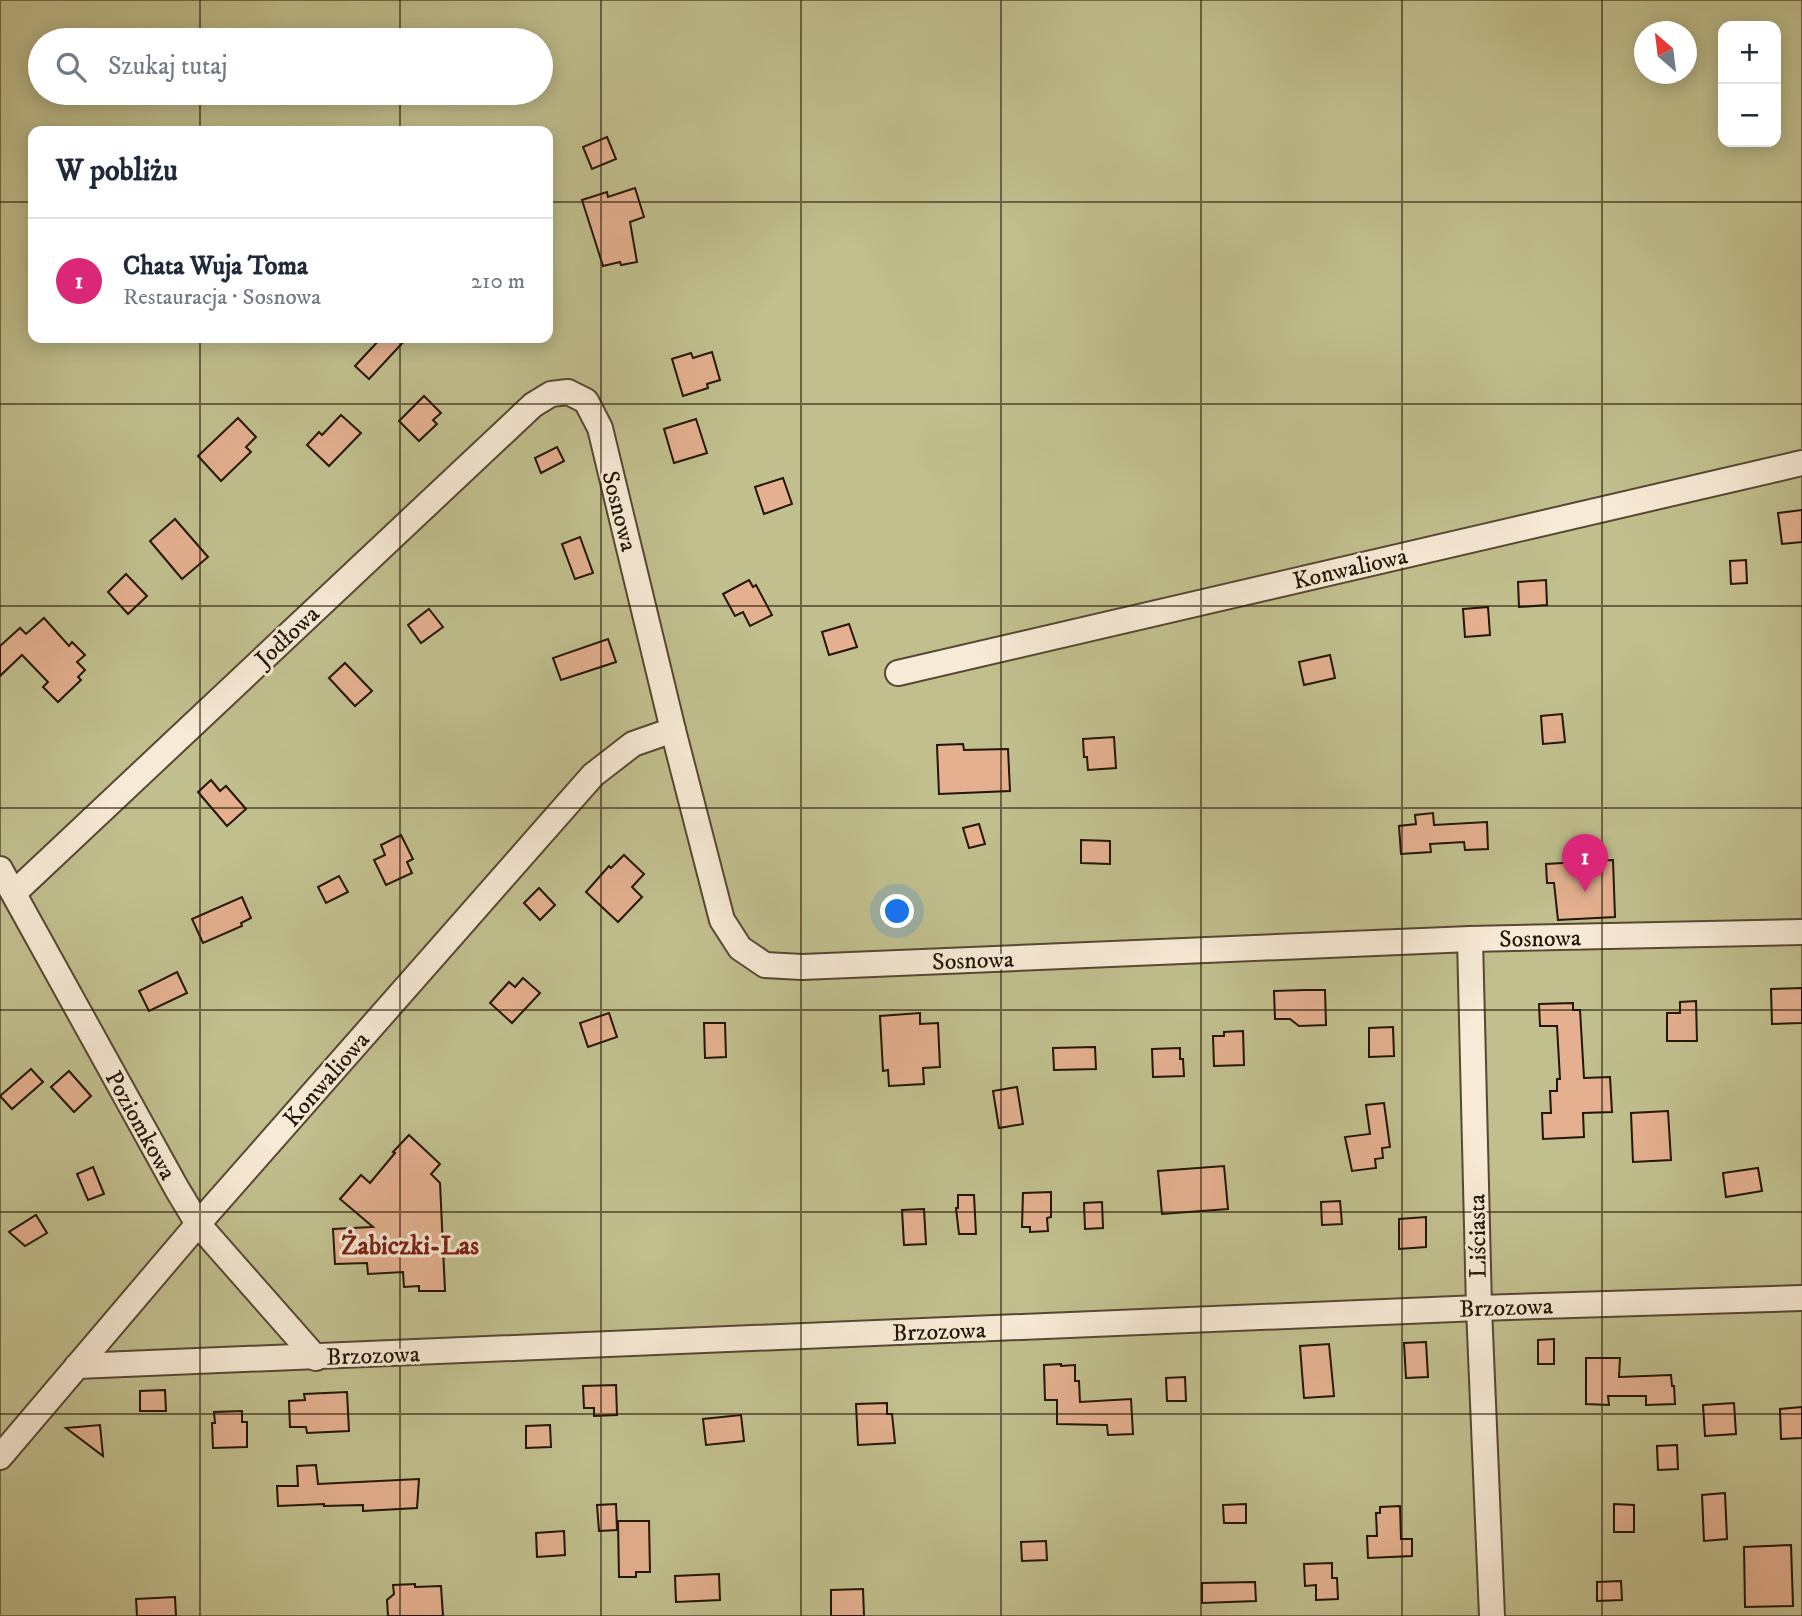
<!DOCTYPE html>
<html lang="pl">
<meta charset="utf-8">
<style>
:root{--surface:#fff;--page:#f2f2f3;--text:#1f2937;--muted:#747a83;--line:#e0e1e3;--accent:#db2777}
body{margin:0;font-family:"IM FELL DW Pica",serif;background:var(--page);color:var(--text)}
.controls{position:absolute;right:21px;top:21px;display:grid;overflow:hidden;border-radius:14px;box-shadow:0 4px 18px #0003}
.controls button{width:63px;height:63px;display:grid;place-items:center;padding:0;border:0;border-bottom:2px solid var(--line);background:var(--surface);color:var(--text);font:35px sans-serif}
.compass{position:absolute;left:1634px;top:21px;width:63px;height:63px;border-radius:50%;background:var(--surface);box-shadow:0 4px 18px #0003;rotate:332deg}
.you{position:absolute;left:898px;top:912px;width:24px;height:24px;margin:-18px;border:5px solid #fff;border-radius:50%;background:#1a73e8;box-shadow:0 0 0 10px #1a73e833}
.badge{display:grid;place-items:center;width:46px;height:46px;border-radius:50%;background:var(--accent);color:#fff;font-size:23px;font-weight:700}
.pin{position:absolute;translate:-50% -58px;filter:drop-shadow(0 2px 4px #0008)}
.pin::after{content:'';position:absolute;top:37px;width:24px;height:21px;background:inherit;clip-path:polygon(0 0,100% 0,50% 100%)}
.list{margin:0;padding:0;list-style:none}
h2{display:flex;justify-content:space-between;align-items:center;height:91px;margin:0;padding:0 28px;font-size:30px}
h2 small{font-size:23px;font-weight:400;color:var(--muted)}
.list li{display:grid;grid-template-columns:46px 1fr auto;gap:21px;align-items:center;box-sizing:border-box;height:126px;padding:0 28px;border-top:2px solid var(--line)}
.list b{display:block;font-size:26px;white-space:nowrap}
.list p{margin:0;font-size:23px;white-space:nowrap;color:var(--muted)}
.list em{font-size:23px;font-style:normal;color:var(--muted)}
.icon{flex:none;width:38px;height:38px;fill:none;stroke:currentColor;stroke-width:2;stroke-linecap:round;stroke-linejoin:round}
.map{position:relative;flex:none;width:1802px;height:1616px;overflow:hidden}
.search{position:absolute;background:var(--surface);box-shadow:0 4px 18px #0003;left:28px;top:28px;width:525px;height:77px;display:flex;align-items:center;gap:18px;box-sizing:border-box;padding:0 24px;border-radius:38px;color:var(--muted);font-size:26px}
.panel{position:absolute;background:var(--surface);box-shadow:0 4px 18px #0003;left:28px;top:126px;width:525px;height:217px;border-radius:14px}
.map>svg:first-child{display:block}
.green{fill:#c1bf8e;stroke:#726a48;stroke-width:2;fill-rule:evenodd}
.building{fill:#e4b090;stroke:#241502;stroke-width:2}
.lines{fill:none;stroke-linecap:round;stroke-linejoin:round}
.street-casing{stroke:#584732;stroke-width:28}
.street{stroke:#f7ead6;stroke-width:24}
.grid{fill:none;stroke:#241502;stroke-width:2;stroke-opacity:0.55}
.labels{text-anchor:middle;stroke-width:6;stroke-linejoin:round;paint-order:stroke}
.street-label{font-size:24px;fill:#241502;stroke:#f7ead6}
.neighbourhood-label{font-size:26px;font-weight:bold;fill:#7a1f14;stroke:#f7ead6}
</style>
<div class="map">
<svg width="1802" height="1616" viewBox="0 0 1802 1616">
<rect width="100%" height="100%" fill="#f2dec0"/>
<filter id="stains"><feTurbulence type="fractalNoise" baseFrequency=".00286" numOctaves="4"/><feColorMatrix values="0 0 0 0 .2 0 0 0 0 .09 0 0 0 0 .02 0 0 0 .5 -.17"/></filter>
<radialGradient id="worn" r=".72"><stop offset=".6" stop-color="#630" stop-opacity="0"/><stop offset="1" stop-color="#630" stop-opacity=".3"/></radialGradient>
<path class="green" d="M 0,0 L 1802,0 L 1802,1616 L 0,1616 ZM 1723,26 L 1776,26 L 1776,142 L 1723,142 ZM 1644,32 L 1686,32 L 1686,74 L 1644,74 ZM 40,40 L 541,40 L 541,93 L 40,93 ZM 33,131 L 548,131 L 548,338 L 33,338 Z"/>
<g class="building">
<path d="M 607,137 L 616,159 L 592,169 L 583,147 Z"/>
<path d="M 635,188 L 644,217 L 630,222 L 637,262 L 621,265 L 620,262 L 603,266 L 582,200 L 607,192 L 608,197 Z"/>
<path d="M 381,338 L 407,338 L 369,379 L 355,366 Z"/>
<path d="M 712,352 L 720,380 L 707,384 L 708,388 L 683,396 L 672,359 L 691,353 L 693,358 Z"/>
<path d="M 424,396 L 441,413 L 433,420 L 437,424 L 419,441 L 399,421 Z"/>
<path d="M 341,415 L 361,433 L 329,466 L 307,445 L 319,432 L 322,435 Z"/>
<path d="M 238,418 L 256,437 L 246,447 L 251,452 L 221,481 L 198,456 Z"/>
<path d="M 696,419 L 707,453 L 674,463 L 664,429 Z"/>
<path d="M 557,447 L 564,461 L 541,473 L 535,458 Z"/>
<path d="M 783,478 L 792,504 L 764,514 L 755,487 Z"/>
<path d="M 1802,510 L 1802,542 L 1782,544 L 1778,513 Z"/>
<path d="M 175,519 L 208,557 L 182,579 L 150,541 Z"/>
<path d="M 580,537 L 593,573 L 575,579 L 562,544 Z"/>
<path d="M 1746,560 L 1747,583 L 1731,584 L 1730,561 Z"/>
<path d="M 126,574 L 147,596 L 128,614 L 108,592 Z"/>
<path d="M 749,580 L 753,587 L 756,585 L 772,615 L 750,626 L 743,612 L 735,616 L 723,594 Z"/>
<path d="M 1546,580 L 1547,605 L 1519,607 L 1518,582 Z"/>
<path d="M 1488,607 L 1490,635 L 1465,637 L 1463,609 Z"/>
<path d="M 429,609 L 443,627 L 421,643 L 408,625 Z"/>
<path d="M 44,618 L 69,646 L 72,642 L 85,655 L 77,662 L 85,670 L 78,677 L 81,680 L 58,702 L 43,687 L 48,682 L 22,655 L 0,676 L 0,646 L 20,628 L 26,634 Z"/>
<path d="M 849,624 L 857,647 L 829,655 L 822,632 Z"/>
<path d="M 608,639 L 616,662 L 561,680 L 553,658 Z"/>
<path d="M 1330,655 L 1335,678 L 1304,685 L 1299,662 Z"/>
<path d="M 345,663 L 372,691 L 355,706 L 329,678 Z"/>
<path d="M 1562,714 L 1565,742 L 1543,744 L 1541,716 Z"/>
<path d="M 1114,737 L 1116,768 L 1088,770 L 1087,757 L 1084,757 L 1083,739 Z"/>
<path d="M 963,744 L 964,750 L 1008,749 L 1010,791 L 939,794 L 937,745 Z"/>
<path d="M 211,780 L 220,791 L 226,786 L 246,809 L 227,826 L 198,792 Z"/>
<path d="M 1433,813 L 1434,825 L 1487,822 L 1488,849 L 1465,850 L 1464,842 L 1430,844 L 1431,852 L 1401,854 L 1399,826 L 1416,824 L 1415,815 Z"/>
<path d="M 979,824 L 985,844 L 969,848 L 963,828 Z"/>
<path d="M 401,835 L 413,859 L 407,862 L 412,873 L 386,885 L 374,860 L 385,855 L 381,845 Z"/>
<path d="M 1081,840 L 1110,841 L 1110,864 L 1081,863 Z"/>
<path d="M 624,855 L 644,874 L 632,887 L 642,897 L 618,922 L 586,892 L 609,866 L 611,868 Z"/>
<path d="M 1613,860 L 1615,917 L 1558,920 L 1554,883 L 1547,883 L 1546,864 Z"/>
<path d="M 339,876 L 348,892 L 326,903 L 318,887 Z"/>
<path d="M 539,888 L 555,905 L 540,920 L 524,903 Z"/>
<path d="M 242,897 L 251,918 L 241,923 L 242,926 L 203,943 L 192,919 Z"/>
<path d="M 177,972 L 187,993 L 149,1011 L 139,991 Z"/>
<path d="M 523,978 L 540,993 L 512,1023 L 490,1003 L 509,982 L 515,987 Z"/>
<path d="M 1802,988 L 1802,1023 L 1772,1024 L 1771,989 Z"/>
<path d="M 1305,990 L 1325,990 L 1326,1025 L 1299,1026 L 1290,1019 L 1275,1019 L 1274,991 Z"/>
<path d="M 1696,1001 L 1697,1041 L 1667,1041 L 1667,1013 L 1680,1013 L 1680,1002 Z"/>
<path d="M 1573,1003 L 1573,1010 L 1580,1010 L 1584,1078 L 1610,1077 L 1612,1112 L 1583,1113 L 1584,1137 L 1543,1139 L 1542,1113 L 1551,1113 L 1550,1091 L 1557,1091 L 1557,1079 L 1560,1079 L 1557,1026 L 1540,1026 L 1539,1004 Z"/>
<path d="M 609,1013 L 617,1037 L 588,1047 L 580,1023 Z"/>
<path d="M 920,1013 L 920,1024 L 938,1023 L 940,1067 L 923,1068 L 924,1084 L 889,1086 L 888,1070 L 883,1071 L 880,1016 Z"/>
<path d="M 704,1023 L 725,1023 L 726,1057 L 705,1058 Z"/>
<path d="M 1393,1027 L 1394,1056 L 1369,1057 L 1369,1028 Z"/>
<path d="M 1243,1031 L 1244,1065 L 1214,1066 L 1213,1036 L 1224,1036 L 1224,1032 Z"/>
<path d="M 1095,1047 L 1096,1069 L 1054,1070 L 1053,1048 Z"/>
<path d="M 1180,1048 L 1180,1059 L 1183,1059 L 1184,1076 L 1153,1077 L 1152,1049 Z"/>
<path d="M 31,1069 L 43,1082 L 12,1109 L 0,1096 Z"/>
<path d="M 69,1071 L 91,1096 L 74,1112 L 51,1087 Z"/>
<path d="M 1017,1087 L 1023,1124 L 999,1128 L 993,1091 Z"/>
<path d="M 1384,1103 L 1390,1147 L 1382,1148 L 1383,1158 L 1375,1159 L 1376,1168 L 1352,1171 L 1345,1137 L 1370,1134 L 1366,1105 Z"/>
<path d="M 1668,1111 L 1671,1160 L 1633,1162 L 1631,1113 Z"/>
<path d="M 409,1135 L 440,1164 L 431,1174 L 440,1183 L 445,1291 L 419,1291 L 419,1286 L 404,1287 L 403,1272 L 368,1274 L 367,1263 L 335,1264 L 333,1229 L 373,1227 L 340,1199 L 361,1175 L 370,1183 L 395,1153 L 393,1152 Z"/>
<path d="M 1224,1166 L 1228,1209 L 1162,1214 L 1158,1171 Z"/>
<path d="M 93,1167 L 104,1194 L 88,1200 L 77,1174 Z"/>
<path d="M 1758,1168 L 1762,1191 L 1726,1197 L 1723,1173 Z"/>
<path d="M 1051,1192 L 1051,1217 L 1047,1218 L 1048,1231 L 1030,1232 L 1030,1227 L 1022,1227 L 1023,1193 Z"/>
<path d="M 958,1195 L 974,1195 L 976,1234 L 959,1234 L 956,1208 L 958,1208 Z"/>
<path d="M 1340,1201 L 1342,1224 L 1322,1225 L 1321,1202 Z"/>
<path d="M 1102,1202 L 1103,1228 L 1085,1229 L 1084,1203 Z"/>
<path d="M 924,1209 L 926,1244 L 904,1245 L 902,1210 Z"/>
<path d="M 36,1215 L 47,1233 L 25,1246 L 9,1232 Z"/>
<path d="M 1426,1217 L 1426,1247 L 1399,1249 L 1399,1219 Z"/>
<path d="M 1554,1339 L 1554,1364 L 1538,1364 L 1538,1340 Z"/>
<path d="M 1426,1342 L 1428,1377 L 1406,1378 L 1404,1343 Z"/>
<path d="M 1329,1344 L 1334,1396 L 1304,1398 L 1300,1346 Z"/>
<path d="M 1586,1358 L 1620,1358 L 1619,1377 L 1671,1375 L 1672,1386 L 1674,1386 L 1675,1404 L 1646,1405 L 1646,1396 L 1608,1396 L 1609,1405 L 1586,1404 Z"/>
<path d="M 1061,1364 L 1061,1366 L 1075,1365 L 1075,1381 L 1079,1381 L 1080,1402 L 1131,1399 L 1133,1434 L 1108,1435 L 1107,1425 L 1057,1424 L 1057,1400 L 1045,1400 L 1044,1365 Z"/>
<path d="M 1185,1377 L 1186,1401 L 1167,1401 L 1166,1378 Z"/>
<path d="M 616,1385 L 617,1415 L 594,1416 L 594,1408 L 584,1408 L 583,1386 Z"/>
<path d="M 165,1390 L 166,1411 L 140,1411 L 140,1391 Z"/>
<path d="M 347,1392 L 349,1431 L 307,1433 L 306,1427 L 290,1427 L 289,1401 L 305,1400 L 304,1394 Z"/>
<path d="M 887,1403 L 887,1414 L 892,1414 L 895,1443 L 858,1445 L 856,1404 Z"/>
<path d="M 1734,1403 L 1736,1434 L 1705,1436 L 1703,1405 Z"/>
<path d="M 1802,1407 L 1802,1438 L 1781,1439 L 1780,1409 Z"/>
<path d="M 242,1411 L 242,1422 L 247,1422 L 247,1447 L 213,1448 L 212,1423 L 215,1423 L 214,1412 Z"/>
<path d="M 741,1415 L 744,1441 L 706,1445 L 703,1419 Z"/>
<path d="M 100,1425 L 103,1456 L 66,1428 Z"/>
<path d="M 550,1425 L 551,1447 L 526,1448 L 526,1426 Z"/>
<path d="M 1677,1445 L 1678,1469 L 1658,1470 L 1657,1446 Z"/>
<path d="M 316,1465 L 318,1484 L 419,1479 L 417,1508 L 363,1511 L 363,1505 L 324,1506 L 324,1504 L 278,1506 L 277,1486 L 298,1486 L 297,1466 Z"/>
<path d="M 1725,1493 L 1727,1539 L 1704,1541 L 1702,1495 Z"/>
<path d="M 616,1504 L 617,1530 L 599,1531 L 597,1505 Z"/>
<path d="M 1246,1504 L 1246,1523 L 1224,1523 L 1223,1505 Z"/>
<path d="M 1614,1504 L 1634,1505 L 1634,1532 L 1614,1532 Z"/>
<path d="M 1400,1506 L 1401,1539 L 1412,1539 L 1412,1556 L 1368,1558 L 1367,1536 L 1377,1536 L 1376,1513 L 1380,1513 L 1380,1507 Z"/>
<path d="M 618,1521 L 649,1521 L 650,1572 L 636,1572 L 636,1577 L 619,1577 Z"/>
<path d="M 564,1531 L 565,1555 L 537,1557 L 536,1533 Z"/>
<path d="M 1046,1541 L 1047,1560 L 1022,1561 L 1021,1542 Z"/>
<path d="M 1791,1545 L 1793,1606 L 1745,1607 L 1744,1547 Z"/>
<path d="M 1332,1563 L 1332,1578 L 1337,1578 L 1338,1599 L 1316,1600 L 1316,1585 L 1305,1586 L 1304,1564 Z"/>
<path d="M 719,1574 L 720,1600 L 676,1602 L 675,1576 Z"/>
<path d="M 1621,1581 L 1622,1600 L 1597,1601 L 1597,1582 Z"/>
<path d="M 1255,1582 L 1256,1601 L 1202,1603 L 1202,1583 Z"/>
<path d="M 415,1584 L 415,1587 L 441,1586 L 443,1616 L 388,1616 L 387,1600 L 394,1594 L 393,1585 Z"/>
<path d="M 863,1589 L 864,1616 L 831,1616 L 831,1590 Z"/>
<path d="M 175,1597 L 176,1616 L 137,1616 L 136,1599 Z"/>
</g>
<g class="lines">
<defs>
<g id="street">
<path d="M 898,673 L 1802,463"/>
<path d="M 0,869 L 177,1189 L 198,1224 L 316,1358"/>
<path d="M 14,893 L 533,405 L 551,394 L 568,392 L 586,401 L 600,428 L 673,730 L 722,920 L 740,948 L 765,965 L 802,967 L 1470,939 L 1802,932"/>
<path d="M 1470,939 L 1479,1308 L 1492,1616"/>
<path d="M 77,1366 L 1479,1308 L 1802,1298"/>
<path d="M 0,1457 L 198,1224 L 593,775 L 633,744 L 673,730"/>
</g>
</defs>
<use href="#street" class="street-casing"/>
<use href="#street" class="street"/>
</g>
<path class="grid" d="M 200,0 L 200,40M 400,0 L 400,40M 601,0 L 601,1616M 801,0 L 801,1616M 1001,0 L 1001,1616M 1201,0 L 1201,1616M 1402,0 L 1402,1616M 1602,0 L 1602,1616M 200,93 L 200,131M 400,93 L 400,131M 0,202 L 33,202M 548,202 L 1802,202M 200,338 L 200,1616M 400,338 L 400,1616M 0,404 L 1802,404M 0,606 L 1802,606M 0,808 L 1802,808M 0,1010 L 1802,1010M 0,1212 L 1802,1212M 0,1414 L 1802,1414"/>
<g class="labels">
<g class="street-label">
<text transform="translate(620 511) rotate(76)" y="8">Sosnowa</text>
<text transform="translate(1350 568) rotate(-13)" y="8">Konwaliowa</text>
<text transform="translate(287 636) rotate(-43)" y="8">Jodłowa</text>
<text transform="translate(1540 938) rotate(-1)" y="8">Sosnowa</text>
<text transform="translate(973 960) rotate(-2)" y="8">Sosnowa</text>
<text transform="translate(326 1079) rotate(-49)" y="8">Konwaliowa</text>
<text transform="translate(141 1125) rotate(61)" y="8">Poziomkowa</text>
<text transform="translate(1477 1236) rotate(-91)" y="8">Liściasta</text>
<text transform="translate(1506 1307) rotate(-2)" y="8">Brzozowa</text>
<text transform="translate(939 1331) rotate(-2)" y="8">Brzozowa</text>
<text transform="translate(373 1355) rotate(-2)" y="8">Brzozowa</text>
</g>
<g class="neighbourhood-label">
<text x="410" y="1254">Żabiczki-Las</text>
</g>
</g>
<rect width="100%" height="100%" filter="url(#stains)"/>
<rect width="100%" height="100%" fill="url(#worn)"/>
</svg>
<div class="controls">
<button>+</button>
<button>−</button>
</div>
<svg class="compass" viewBox="-18 -18 36 36"><path d="M0-13l5 13h-10z" fill="#e53935"/><path d="M0 13l5-13h-10z" fill="#747a83"/></svg>
<div class="you"></div>
<div class="pin badge" style="left:1585px;top:892px">1</div>
<div class="search"><svg class="icon" aria-label="search" viewBox="0 0 24 24"><circle cx="10" cy="10" r="6"/><path d="M15 15l6 6"/></svg>Szukaj tutaj</div>
<section class="panel">
<h2>W pobliżu<small></small></h2>
<ul class="list">
<li><span class="badge">1</span><div><b>Chata Wuja Toma</b><p>Restauracja · Sosnowa</p></div><em>210 m</em></li>
</ul>
</section>
</div>
